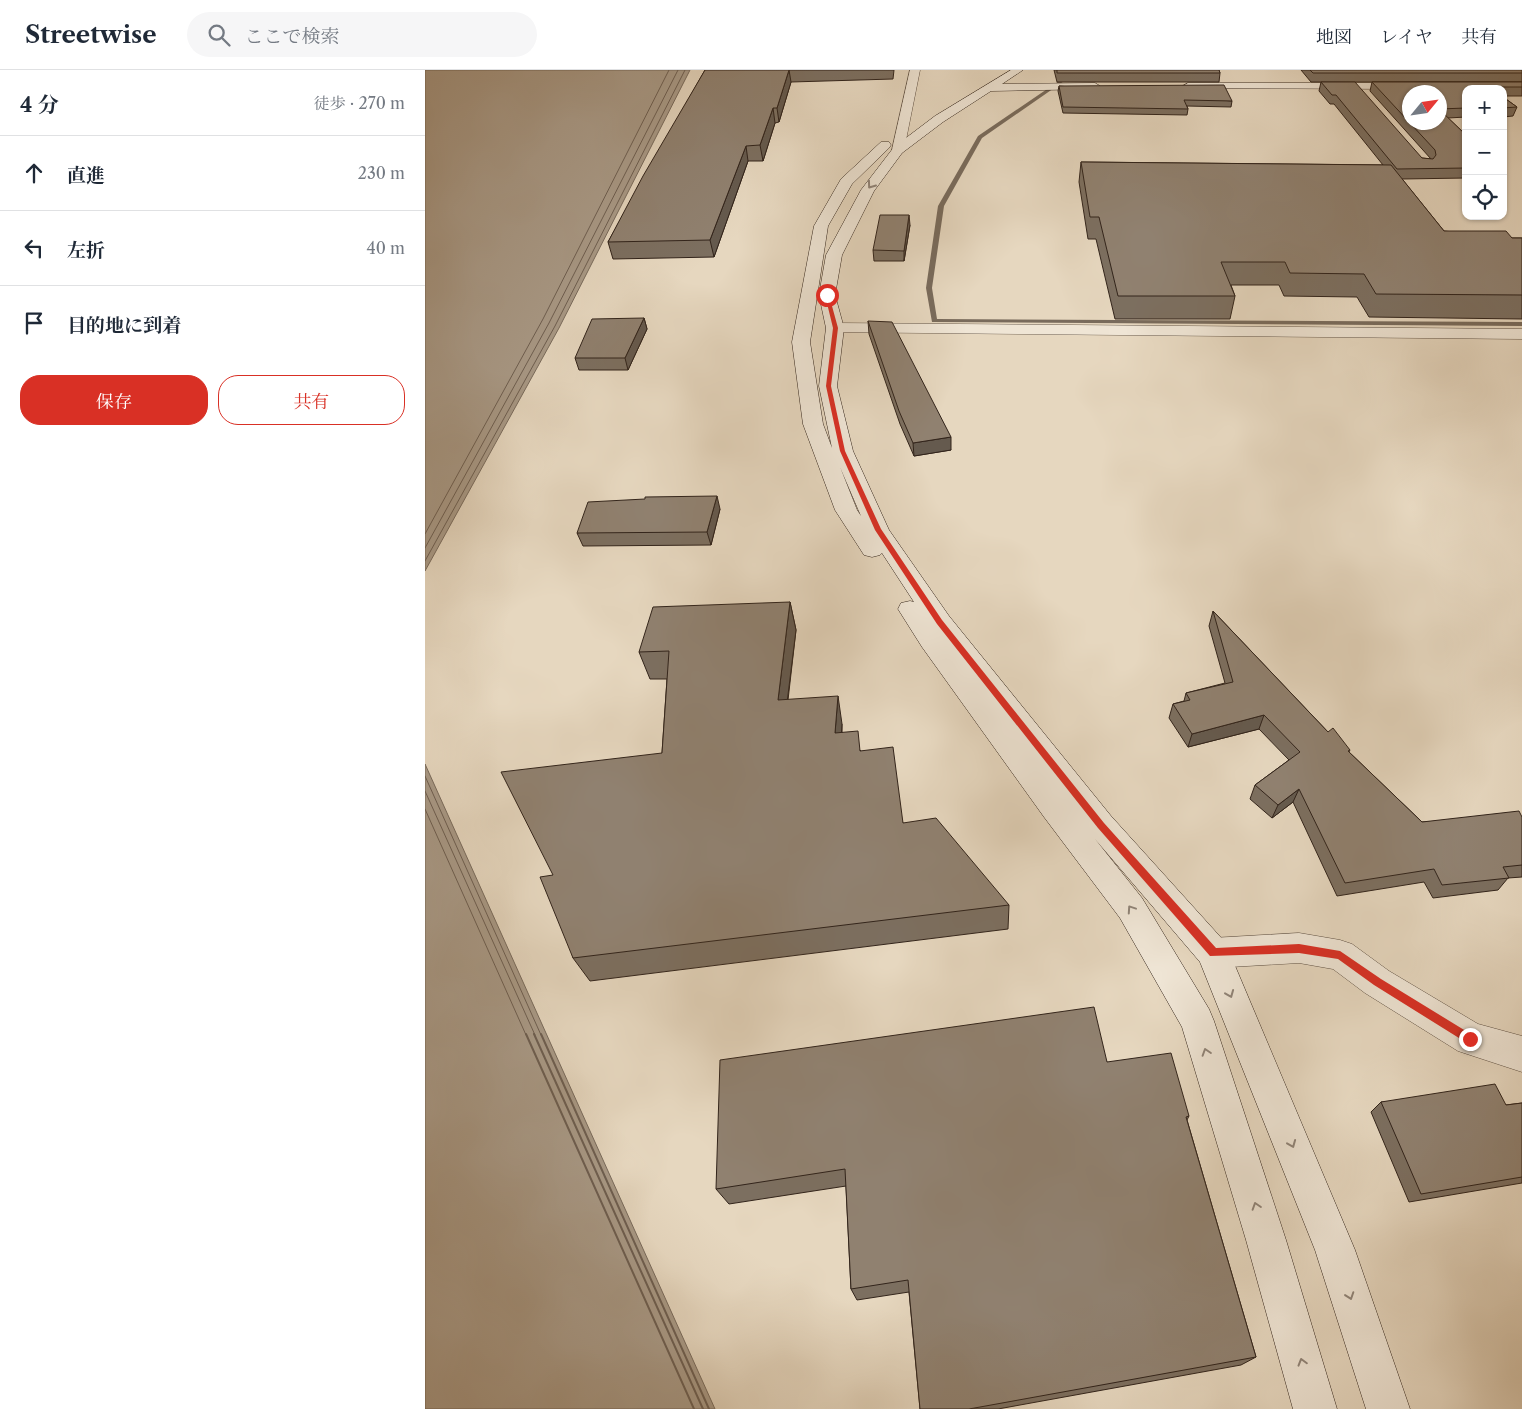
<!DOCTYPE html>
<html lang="ja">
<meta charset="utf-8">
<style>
:root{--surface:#fff;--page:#f6f6f7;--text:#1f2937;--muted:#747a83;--line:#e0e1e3;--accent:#d93025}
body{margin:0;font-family:"Libre Caslon Text","Noto Serif JP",serif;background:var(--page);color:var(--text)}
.controls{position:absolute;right:15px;top:15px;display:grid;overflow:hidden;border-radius:10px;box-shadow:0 1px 4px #0004}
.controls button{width:45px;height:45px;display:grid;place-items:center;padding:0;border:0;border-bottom:1px solid var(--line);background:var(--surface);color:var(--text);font:25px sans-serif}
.compass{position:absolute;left:977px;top:15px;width:45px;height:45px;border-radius:50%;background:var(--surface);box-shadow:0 1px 4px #0004;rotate:61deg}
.stop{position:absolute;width:15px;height:15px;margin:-11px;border:4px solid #d93025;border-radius:50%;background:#fff}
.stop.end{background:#d93025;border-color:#fff;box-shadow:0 1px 5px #0008}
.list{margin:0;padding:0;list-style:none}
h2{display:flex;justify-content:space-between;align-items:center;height:65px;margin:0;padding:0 20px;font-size:21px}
h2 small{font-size:16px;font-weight:400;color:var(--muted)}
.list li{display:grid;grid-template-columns:32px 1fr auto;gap:15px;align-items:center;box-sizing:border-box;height:75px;padding:0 20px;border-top:1px solid var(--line)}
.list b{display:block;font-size:19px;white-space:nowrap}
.list em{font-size:16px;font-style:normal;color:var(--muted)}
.actions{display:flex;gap:10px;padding:15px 20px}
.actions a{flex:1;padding:11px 0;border:1px solid var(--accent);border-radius:20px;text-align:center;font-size:18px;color:var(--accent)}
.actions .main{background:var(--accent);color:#fff}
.icon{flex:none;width:28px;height:28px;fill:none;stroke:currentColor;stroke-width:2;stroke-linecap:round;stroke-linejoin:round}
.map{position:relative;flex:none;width:1097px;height:1339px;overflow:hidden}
header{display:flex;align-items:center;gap:30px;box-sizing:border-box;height:70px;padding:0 25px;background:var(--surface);border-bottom:1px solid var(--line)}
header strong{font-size:24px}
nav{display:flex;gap:28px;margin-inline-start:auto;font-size:18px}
.search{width:350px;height:45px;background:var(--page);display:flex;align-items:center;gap:12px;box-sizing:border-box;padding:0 18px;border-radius:28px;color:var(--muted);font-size:19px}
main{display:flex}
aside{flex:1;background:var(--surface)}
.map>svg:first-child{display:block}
.water{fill:#a99a87;stroke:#796b5c}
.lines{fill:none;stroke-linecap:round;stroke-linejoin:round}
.shore-far1{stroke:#6e5f51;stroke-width:1}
.shore{stroke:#6e5f51;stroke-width:2}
.stream{fill:#796b5c;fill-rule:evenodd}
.street-casing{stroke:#5f5144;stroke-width:1}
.secondary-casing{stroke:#32241b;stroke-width:1}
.street{fill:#efe5d5;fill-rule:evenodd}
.secondary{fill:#efe5d5;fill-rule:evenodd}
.wall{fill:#7c6f60;stroke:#32241b}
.shaded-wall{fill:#655a4e;stroke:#32241b}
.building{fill:#908170;stroke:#32241b}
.oneway{stroke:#908478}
.route{fill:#d93025}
</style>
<header>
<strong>Streetwise</strong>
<div class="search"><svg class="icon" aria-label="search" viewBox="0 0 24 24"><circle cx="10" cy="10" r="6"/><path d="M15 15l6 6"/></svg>ここで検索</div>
<nav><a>地図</a><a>レイヤ</a><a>共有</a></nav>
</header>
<main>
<aside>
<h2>4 分<small>徒歩 · 270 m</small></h2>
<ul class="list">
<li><svg class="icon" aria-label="ahead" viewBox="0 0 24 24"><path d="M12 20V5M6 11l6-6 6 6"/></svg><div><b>直進</b></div><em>230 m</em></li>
<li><svg class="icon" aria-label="left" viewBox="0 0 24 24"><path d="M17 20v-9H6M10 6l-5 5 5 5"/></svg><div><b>左折</b></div><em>40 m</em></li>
<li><svg class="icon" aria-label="arrive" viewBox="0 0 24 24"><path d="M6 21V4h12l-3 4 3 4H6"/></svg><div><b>目的地に到着</b></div></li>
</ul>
<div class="actions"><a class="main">保存</a><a>共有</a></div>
</aside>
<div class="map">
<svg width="1097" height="1339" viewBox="0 0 1097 1339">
<rect width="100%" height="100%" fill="#e6d7bf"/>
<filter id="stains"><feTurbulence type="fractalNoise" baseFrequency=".004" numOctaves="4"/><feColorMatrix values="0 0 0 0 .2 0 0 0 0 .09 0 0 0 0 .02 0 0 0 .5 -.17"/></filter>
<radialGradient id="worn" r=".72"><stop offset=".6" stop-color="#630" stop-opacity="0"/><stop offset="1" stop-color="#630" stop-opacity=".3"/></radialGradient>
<g class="water">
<path d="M 0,0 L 265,0 L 134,258 L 0,501 Z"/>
<path d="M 0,694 L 290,1339 L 0,1339 Z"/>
</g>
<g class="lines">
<g class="shore-far1">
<path d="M 0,464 L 118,249 L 244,0"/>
<path d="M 0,478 L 124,253 L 253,0"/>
<path d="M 0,491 L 130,256 L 260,0"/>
<path d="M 0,706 L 116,965"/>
<path d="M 0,721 L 110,965"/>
<path d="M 0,739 L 101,965"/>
</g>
<g class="shore">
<path d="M 101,964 L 269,1339"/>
<path d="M 109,964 L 278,1339"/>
<path d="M 116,964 L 284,1339"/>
</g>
<path class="stream" d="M 650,0 L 655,0 L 557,68 L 519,136 L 507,218 L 512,249 L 1097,252 L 1097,256 L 507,252 L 501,218 L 513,136 L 553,66 Z"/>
<defs>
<g id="street">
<path d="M 485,0 L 495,0 L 479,80 L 473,84 L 467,80 Z"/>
<path d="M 410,253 L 1097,259 L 1097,269 L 404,262 L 401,258 L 404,254 Z"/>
<path d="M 874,863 L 915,870 L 927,874 L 964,901 L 1053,954 L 1097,966 L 1097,1002 L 1033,981 L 940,923 L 908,899 L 874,893 L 788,898 L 776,894 L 772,883 L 776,872 L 788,868 Z"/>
</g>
<g id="secondary">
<path d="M 586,0 L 598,0 L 577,14 L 670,13 L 675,16 L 670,19 L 566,21 L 518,52 L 477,83 L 449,121 L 417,185 L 410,225 L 419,258 L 412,316 L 428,381 L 464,460 L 524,546 L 686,746 L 800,872 L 930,1180 L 985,1339 L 941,1339 L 890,1180 L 775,892 L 670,769 L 717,828 L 784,939 L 789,951 L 861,1170 L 912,1339 L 868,1339 L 821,1170 L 757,957 L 695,848 L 619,747 L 497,577 L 473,539 L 476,533 L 485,531 L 489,532 L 457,483 L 455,485 L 447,487 L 439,485 L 410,440 L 378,354 L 367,272 L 389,156 L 416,109 L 456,72 L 464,72 L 466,75 L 464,78 L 427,114 L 403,156 L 385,272 L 398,354 L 407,378 L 394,316 L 401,258 L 394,225 L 401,185 L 436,120 L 469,77 L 510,46 ZM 415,397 L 436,446 L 432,440 Z"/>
<path d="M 763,13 L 983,13 L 988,16 L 983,19 L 759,18 L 758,16 Z"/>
</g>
</defs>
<use href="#street" class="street-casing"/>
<use href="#secondary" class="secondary-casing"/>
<use href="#street" class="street"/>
<use href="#secondary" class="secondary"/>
</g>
<g class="wall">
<path d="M 280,0 L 469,0 L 468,9 L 366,12 L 354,52 L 350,53 L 338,91 L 323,91 L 289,187 L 188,189 L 183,172 Z"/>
<path d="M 629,0 L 794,0 L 795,3 L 794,12 L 632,12 Z"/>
<path d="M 876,0 L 1097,0 L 1097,12 L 886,12 Z"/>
<path d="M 896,12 L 997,88 L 1006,89 L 945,21 L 947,12 L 1097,12 L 1097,26 L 1078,26 L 1078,19 L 1041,19 L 1041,47 L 1023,48 L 1041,65 L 1041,108 L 977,109 L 1019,161 L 1087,168 L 1097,168 L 1097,249 L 944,247 L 932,227 L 859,226 L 854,215 L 806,215 L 810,226 L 805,249 L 690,249 L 671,169 L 663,169 L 654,112 L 656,92 L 958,95 L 909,34 L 905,34 L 894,21 Z"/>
<path d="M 634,16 L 807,31 L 806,37 L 762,36 L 763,39 L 762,45 L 638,43 L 633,21 Z"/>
<path d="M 1078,27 L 1092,37 L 1088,46 L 1078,47 Z"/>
<path d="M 485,155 L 479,191 L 449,191 L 448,180 Z"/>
<path d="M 219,248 L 222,259 L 203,300 L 154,300 L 150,288 Z"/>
<path d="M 443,251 L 526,380 L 489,386 L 475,354 L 444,264 Z"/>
<path d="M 295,439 L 286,475 L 158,476 L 152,463 Z"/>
<path d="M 365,532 L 371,560 L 363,630 L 417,654 L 417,662 L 436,681 L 478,753 L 584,835 L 583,859 L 165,911 L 148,888 L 128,805 L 237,683 L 242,609 L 225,609 L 214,582 Z"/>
<path d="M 788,541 L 903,662 L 925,680 L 924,682 L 997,752 L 1097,747 L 1097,807 L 1083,808 L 1073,820 L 1008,828 L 999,812 L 912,826 L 868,732 L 847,748 L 825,729 L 830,715 L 864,690 L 834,659 L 763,677 L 744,648 L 748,634 L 759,631 L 761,623 L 800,613 L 784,556 Z"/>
<path d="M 682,992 L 764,1046 L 762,1050 L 831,1287 L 816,1295 L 573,1339 L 495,1339 L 484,1222 L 432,1230 L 426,1219 L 421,1116 L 304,1134 L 291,1119 Z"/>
<path d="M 956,1032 L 1081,1035 L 1097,1033 L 1097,1113 L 984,1132 L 946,1042 Z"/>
</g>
<g class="shaded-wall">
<path d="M 364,0 L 366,12 L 354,52 L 352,38 Z"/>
<path d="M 348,38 L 350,53 L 338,91 L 335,75 Z"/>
<path d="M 321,76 L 323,91 L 289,187 L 285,170 Z"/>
<path d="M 484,145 L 485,155 L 479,191 L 479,181 Z"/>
<path d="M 219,248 L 222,259 L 203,300 L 200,288 Z"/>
<path d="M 526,367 L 526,380 L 489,386 L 488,373 Z"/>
<path d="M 292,426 L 295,439 L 286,475 L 282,462 Z"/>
<path d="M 365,532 L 371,560 L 359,657 L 353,630 Z"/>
<path d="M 413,626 L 417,654 L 415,690 L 410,663 Z"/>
<path d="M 839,645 L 834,659 L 763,677 L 767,664 Z"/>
<path d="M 874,719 L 868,732 L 847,748 L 853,735 Z"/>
</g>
<g class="building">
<path d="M 280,0 L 364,0 L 352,38 L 348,38 L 335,75 L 321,76 L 285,170 L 183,172 L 218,106 Z"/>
<path d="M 632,0 L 794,0 L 795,3 L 632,3 Z"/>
<path d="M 885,0 L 1097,0 L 1097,3 L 888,3 Z"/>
<path d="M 896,12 L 930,12 L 997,88 L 1008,89 L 1011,85 L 1010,80 L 947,12 L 1097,12 L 1097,17 L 1066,17 L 1068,19 L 1041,19 L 1041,38 L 1014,39 L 1014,22 L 984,22 L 984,52 L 1014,52 L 1014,39 L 1041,65 L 1041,98 L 972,99 L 911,25 L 907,25 Z"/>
<path d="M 799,15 L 807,31 L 759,30 L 763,39 L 638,37 L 634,16 Z"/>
<path d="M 1078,27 L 1092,37 L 1078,38 Z"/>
<path d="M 656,92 L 966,95 L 1019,161 L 1081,161 L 1087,168 L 1097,168 L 1097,225 L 951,224 L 939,204 L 865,203 L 860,192 L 796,192 L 810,226 L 693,226 L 674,147 L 665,147 Z"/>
<path d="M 455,145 L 484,145 L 479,181 L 448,180 Z"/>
<path d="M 219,248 L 200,288 L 150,288 L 167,249 Z"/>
<path d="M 443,251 L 467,252 L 526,367 L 488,373 L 474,341 Z"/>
<path d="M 292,426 L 282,462 L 152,463 L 163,432 L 220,429 L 220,427 Z"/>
<path d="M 365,532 L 353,630 L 413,626 L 410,663 L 433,661 L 435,681 L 468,677 L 478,753 L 511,748 L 584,835 L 148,888 L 115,807 L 128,805 L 76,702 L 237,683 L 244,581 L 214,582 L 228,537 Z"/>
<path d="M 788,541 L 903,662 L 908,658 L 925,680 L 923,681 L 997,752 L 1094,741 L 1097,747 L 1097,795 L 1078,797 L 1084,808 L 1017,815 L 1009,799 L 920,813 L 874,719 L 853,735 L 830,715 L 875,682 L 839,645 L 767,664 L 748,634 L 765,630 L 761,623 L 808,612 Z"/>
<path d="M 669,937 L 682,992 L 746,983 L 764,1046 L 761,1047 L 831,1287 L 544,1339 L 495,1339 L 483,1210 L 426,1219 L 420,1099 L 291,1119 L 295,990 Z"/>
<path d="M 1070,1014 L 1081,1035 L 1097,1033 L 1097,1107 L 996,1124 L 956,1032 Z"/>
</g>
<defs><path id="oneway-chevron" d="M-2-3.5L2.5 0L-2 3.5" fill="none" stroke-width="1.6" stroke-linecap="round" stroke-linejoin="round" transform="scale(1.25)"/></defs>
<g class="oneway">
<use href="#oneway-chevron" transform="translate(446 115) rotate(126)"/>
<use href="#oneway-chevron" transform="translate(706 839) rotate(-124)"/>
<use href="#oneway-chevron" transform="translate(805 924) rotate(68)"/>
<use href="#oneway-chevron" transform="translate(781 982) rotate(-108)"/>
<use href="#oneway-chevron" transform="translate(867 1074) rotate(68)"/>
<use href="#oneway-chevron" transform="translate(831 1136) rotate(-108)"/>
<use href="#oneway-chevron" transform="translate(925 1226) rotate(71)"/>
<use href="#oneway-chevron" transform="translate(877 1292) rotate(-106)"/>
</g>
<path class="route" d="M 402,223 L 404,225 L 413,258 L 406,316 L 420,381 L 456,459 L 517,550 L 679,753 L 791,878 L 874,874 L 915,881 L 956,909 L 1049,966 L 1050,969 L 1049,973 L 1042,973 L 949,915 L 913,889 L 874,883 L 785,886 L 673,758 L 512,554 L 450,460 L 415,381 L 401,316 L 408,258 L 400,225 Z"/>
<rect width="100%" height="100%" filter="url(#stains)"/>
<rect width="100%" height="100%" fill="url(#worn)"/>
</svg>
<div class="controls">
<button>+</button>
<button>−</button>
<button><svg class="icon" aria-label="locate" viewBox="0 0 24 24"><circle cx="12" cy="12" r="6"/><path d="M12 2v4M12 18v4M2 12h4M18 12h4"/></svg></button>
</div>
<svg class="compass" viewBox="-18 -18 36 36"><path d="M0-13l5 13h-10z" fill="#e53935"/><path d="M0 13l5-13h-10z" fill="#747a83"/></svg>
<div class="stop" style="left:402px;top:225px"></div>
<div class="stop end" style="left:1045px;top:969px"></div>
</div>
</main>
